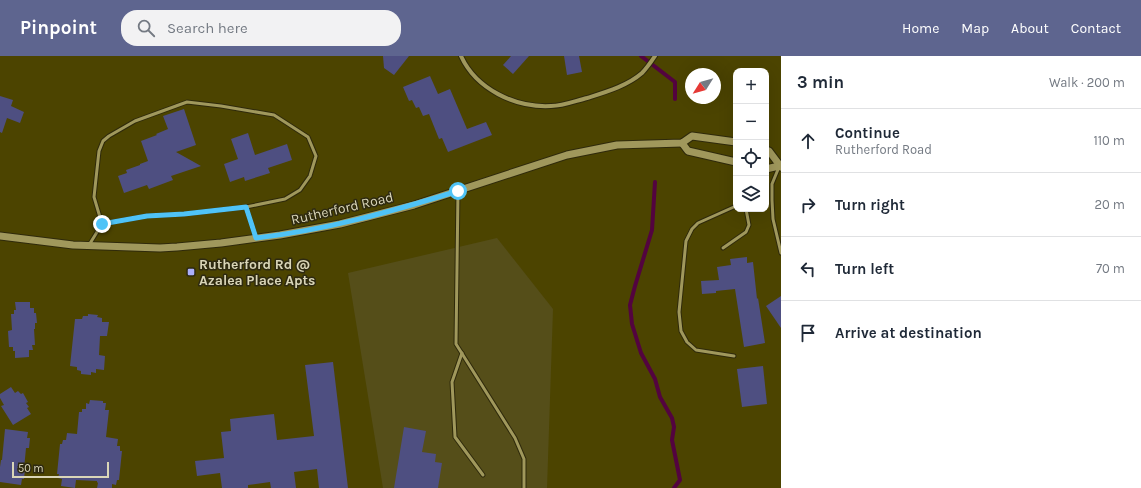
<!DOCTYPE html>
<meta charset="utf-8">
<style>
:root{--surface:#fff;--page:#f2f2f3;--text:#1f2937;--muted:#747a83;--line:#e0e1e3;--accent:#5e658f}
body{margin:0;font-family:Karla,sans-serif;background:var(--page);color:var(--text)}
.controls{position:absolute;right:12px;top:12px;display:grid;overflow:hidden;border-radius:8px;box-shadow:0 4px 16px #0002}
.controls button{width:36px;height:36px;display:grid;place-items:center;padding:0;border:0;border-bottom:1px solid var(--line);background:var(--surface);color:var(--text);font:20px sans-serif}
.compass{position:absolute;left:685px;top:12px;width:36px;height:36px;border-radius:50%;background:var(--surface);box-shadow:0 4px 16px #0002;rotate:233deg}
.scale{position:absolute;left:12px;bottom:10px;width:97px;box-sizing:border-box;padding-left:4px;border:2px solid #dad6b8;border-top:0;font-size:11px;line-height:14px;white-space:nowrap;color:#dad6b8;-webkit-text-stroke:3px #2e2a11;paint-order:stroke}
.stop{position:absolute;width:12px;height:12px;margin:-9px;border:3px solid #4fc3f7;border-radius:50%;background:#fff}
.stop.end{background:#4fc3f7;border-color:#fff;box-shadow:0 1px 4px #0008}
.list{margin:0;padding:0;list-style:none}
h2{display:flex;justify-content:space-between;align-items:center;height:52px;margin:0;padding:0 16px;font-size:17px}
h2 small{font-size:13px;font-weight:400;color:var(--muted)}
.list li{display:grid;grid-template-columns:26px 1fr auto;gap:12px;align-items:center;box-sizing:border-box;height:64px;padding:0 16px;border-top:1px solid var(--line)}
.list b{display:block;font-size:15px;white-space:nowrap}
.list p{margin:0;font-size:13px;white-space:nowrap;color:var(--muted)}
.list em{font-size:13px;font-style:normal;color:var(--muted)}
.icon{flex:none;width:22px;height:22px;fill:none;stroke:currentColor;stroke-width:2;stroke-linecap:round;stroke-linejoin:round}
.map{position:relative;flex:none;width:781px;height:432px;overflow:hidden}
header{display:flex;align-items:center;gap:24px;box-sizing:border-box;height:56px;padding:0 20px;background:var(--accent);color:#fff}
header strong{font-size:19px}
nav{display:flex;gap:22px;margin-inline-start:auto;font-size:14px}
.search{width:280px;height:36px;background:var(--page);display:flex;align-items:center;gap:10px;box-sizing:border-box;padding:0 14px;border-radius:16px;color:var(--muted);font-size:15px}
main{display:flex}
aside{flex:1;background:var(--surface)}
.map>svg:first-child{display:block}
.built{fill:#554e19}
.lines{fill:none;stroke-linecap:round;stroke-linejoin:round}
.stream{stroke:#53033f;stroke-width:4}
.building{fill:#4e4f81}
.service-casing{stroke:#2f2a0b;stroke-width:5}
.minor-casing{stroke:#2f2a0b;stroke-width:6}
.tertiary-casing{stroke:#2f2a0b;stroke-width:9}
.service{stroke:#a0985c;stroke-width:3}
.minor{stroke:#a0985c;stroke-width:4}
.tertiary{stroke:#a0985c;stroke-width:7}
.route{stroke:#4fc3f7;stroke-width:5}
.poi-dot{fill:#abaffb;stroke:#2e2a11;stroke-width:1.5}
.labels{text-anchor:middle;stroke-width:3;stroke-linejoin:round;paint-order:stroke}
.street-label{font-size:14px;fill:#dad6b8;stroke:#2e2a11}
.poi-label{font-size:14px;font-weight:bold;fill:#dad6b8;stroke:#2e2a11;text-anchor:start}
</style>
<header>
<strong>Pinpoint</strong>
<div class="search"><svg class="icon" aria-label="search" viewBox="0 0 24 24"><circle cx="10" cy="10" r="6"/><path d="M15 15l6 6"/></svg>Search here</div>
<nav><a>Home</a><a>Map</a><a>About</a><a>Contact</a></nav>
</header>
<main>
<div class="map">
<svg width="781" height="432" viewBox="0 0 781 432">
<rect width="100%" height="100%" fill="#4c4400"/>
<path class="built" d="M 497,182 L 553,253 L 547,432 L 383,432 L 348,217 Z"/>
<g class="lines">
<g class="stream">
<path d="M 641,0 L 675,26 L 675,43"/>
<path d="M 655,126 L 652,174 L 635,230 L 630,249 L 632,268 L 641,297 L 655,323 L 660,341 L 672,362 L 674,371 L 672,384 L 680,424 L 674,432"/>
</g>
</g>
<g class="building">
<path d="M 383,0 L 409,0 L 394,19 L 384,12 Z"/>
<path d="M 511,0 L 529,0 L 513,18 L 503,9 Z"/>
<path d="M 564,0 L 579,0 L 582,16 L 567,19 Z"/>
<path d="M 430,20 L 438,38 L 450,33 L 467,73 L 486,66 L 492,79 L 448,96 L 442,82 L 439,83 L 429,58 L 423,60 L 419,51 L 416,52 L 412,44 L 409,45 L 403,31 Z"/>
<path d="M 0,40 L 13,44 L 11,50 L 24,56 L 20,67 L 7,62 L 2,77 L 0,76 Z"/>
<path d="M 184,53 L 196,89 L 176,96 L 201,110 L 171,120 L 173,124 L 149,133 L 147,129 L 124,137 L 118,120 L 127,117 L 126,114 L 140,109 L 140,108 L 148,105 L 141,85 L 157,79 L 156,78 L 168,73 L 163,60 Z"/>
<path d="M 248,77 L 255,99 L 287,88 L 292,104 L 268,112 L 270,117 L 245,125 L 244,121 L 230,126 L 224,108 L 238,103 L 231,83 Z"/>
<path d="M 747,201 L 747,207 L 753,206 L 757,243 L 758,242 L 765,287 L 744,291 L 735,233 L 716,235 L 716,237 L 702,238 L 701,225 L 719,224 L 717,211 L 731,209 L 730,203 Z"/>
<path d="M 781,240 L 781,272 L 766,250 Z"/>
<path d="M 15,246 L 30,246 L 30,252 L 34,252 L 34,257 L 36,257 L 37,267 L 35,267 L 35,273 L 34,273 L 35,289 L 32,289 L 33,294 L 29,294 L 29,301 L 15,302 L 15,295 L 13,295 L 13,291 L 9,291 L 8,275 L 12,274 L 11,258 L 14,258 L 14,254 L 16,254 Z"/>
<path d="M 88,258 L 98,259 L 97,261 L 102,262 L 102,266 L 109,266 L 107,280 L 100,280 L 99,299 L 105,300 L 104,314 L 96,313 L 96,317 L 91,316 L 91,319 L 81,318 L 81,315 L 77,314 L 77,311 L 70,310 L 75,263 L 82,263 L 83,260 L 88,260 Z"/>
<path d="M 333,306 L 348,432 L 319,432 L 317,413 L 294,416 L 296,432 L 271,432 L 270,426 L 248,429 L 248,432 L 222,432 L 220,417 L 197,420 L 195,405 L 224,402 L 221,376 L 231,375 L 230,363 L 274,358 L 277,384 L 314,380 L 305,309 Z"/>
<path d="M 763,310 L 767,348 L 742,351 L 737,313 Z"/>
<path d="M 11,331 L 15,337 L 18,335 L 21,338 L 23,337 L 28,346 L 26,347 L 29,351 L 27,352 L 31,358 L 13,369 L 1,350 L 4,349 L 0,342 L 0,338 Z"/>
<path d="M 90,344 L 103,345 L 103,347 L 106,347 L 105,354 L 109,354 L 106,381 L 118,383 L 117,390 L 120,390 L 120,395 L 122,395 L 119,424 L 117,424 L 116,429 L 112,428 L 112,432 L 97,432 L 98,427 L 97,426 L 97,425 L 76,424 L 75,432 L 61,430 L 62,423 L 58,422 L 59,418 L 57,418 L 60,388 L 62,388 L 63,384 L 66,384 L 67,377 L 77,378 L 79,356 L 82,356 L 82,353 L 86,353 L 86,347 L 89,348 Z"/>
<path d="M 404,371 L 426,375 L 422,396 L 436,398 L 435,406 L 442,407 L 438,432 L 394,432 Z"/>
<path d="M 5,373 L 28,376 L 27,382 L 30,382 L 29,392 L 26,392 L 24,413 L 25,413 L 24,423 L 22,423 L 21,429 L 0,426 L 0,411 L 1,404 L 2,404 Z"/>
</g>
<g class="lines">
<defs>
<g id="service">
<path d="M 779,111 L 772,128 L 772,144 L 773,163 L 781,197"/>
<path d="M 458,135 L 456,288 L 515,382 L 524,403 L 524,432"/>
<path d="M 102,168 L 94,141 L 99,95 L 103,85 L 109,80 L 135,65 L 187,46 L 221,50 L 274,59 L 308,81 L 316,100 L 310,120 L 300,134 L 285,143 L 246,151 L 256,182"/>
<path d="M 89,189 L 102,168 L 147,160 L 184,158 L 246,151"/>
<path d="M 723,192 L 746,176 L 749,169 L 746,153"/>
<path d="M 462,297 L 452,326 L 455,381 L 483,419"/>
<path d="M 734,300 L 696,294 L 687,286 L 681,275 L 679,256 L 686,185 L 692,173 L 698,167 L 736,150"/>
</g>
<path id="minor" d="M 461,0 C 476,33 515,52 551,50 C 563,50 575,45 587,42 C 606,36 627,30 642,17 C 647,12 651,6 655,0"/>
<g id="tertiary">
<path d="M 682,87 L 688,95 L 736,106"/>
<path d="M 766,94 L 769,95 L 781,111"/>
<path d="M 766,113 L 779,110"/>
<path d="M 0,180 L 73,189 L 160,192 L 177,191 L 221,187 L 280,179 L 340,168 L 414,149 L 567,99 L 617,89 L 682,87 L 692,80 L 736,86"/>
</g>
</defs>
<use href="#service" class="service-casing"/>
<use href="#minor" class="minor-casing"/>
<use href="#tertiary" class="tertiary-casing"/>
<use href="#service" class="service"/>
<use href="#minor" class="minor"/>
<use href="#tertiary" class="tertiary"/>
</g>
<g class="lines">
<path class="route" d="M 102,168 L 147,160 L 184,158 L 246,151 L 256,182 C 326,174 390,156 458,135"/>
</g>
<rect class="poi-dot" x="187" y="212" width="8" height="8" rx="2"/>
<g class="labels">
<g class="street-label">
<text transform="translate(342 152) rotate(-13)" y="5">Rutherford Road</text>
</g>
<g class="poi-label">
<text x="199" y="213">Rutherford Rd @<tspan x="199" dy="16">Azalea Place Apts</tspan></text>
</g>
</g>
</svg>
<div class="controls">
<button>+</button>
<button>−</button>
<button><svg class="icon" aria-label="locate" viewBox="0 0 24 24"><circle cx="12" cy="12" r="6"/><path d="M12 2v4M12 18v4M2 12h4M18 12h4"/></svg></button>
<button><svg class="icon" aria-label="layers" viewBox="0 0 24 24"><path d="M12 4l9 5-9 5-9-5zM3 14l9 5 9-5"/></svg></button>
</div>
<svg class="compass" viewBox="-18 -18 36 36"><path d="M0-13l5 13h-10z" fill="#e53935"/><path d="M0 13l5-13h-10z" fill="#747a83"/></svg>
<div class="scale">50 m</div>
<div class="stop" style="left:458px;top:135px"></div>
<div class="stop end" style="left:102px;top:168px"></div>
</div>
<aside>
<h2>3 min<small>Walk · 200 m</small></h2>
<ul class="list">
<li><svg class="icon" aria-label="ahead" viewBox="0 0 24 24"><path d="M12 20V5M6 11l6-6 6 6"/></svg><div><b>Continue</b><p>Rutherford Road</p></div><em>110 m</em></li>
<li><svg class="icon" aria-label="right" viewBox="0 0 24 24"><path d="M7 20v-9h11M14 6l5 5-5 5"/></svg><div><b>Turn right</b></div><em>20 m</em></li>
<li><svg class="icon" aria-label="left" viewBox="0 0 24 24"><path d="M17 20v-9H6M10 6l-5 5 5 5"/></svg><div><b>Turn left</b></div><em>70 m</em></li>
<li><svg class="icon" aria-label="arrive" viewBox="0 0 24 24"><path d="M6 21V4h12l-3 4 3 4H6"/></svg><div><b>Arrive at destination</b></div></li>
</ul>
</aside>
</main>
